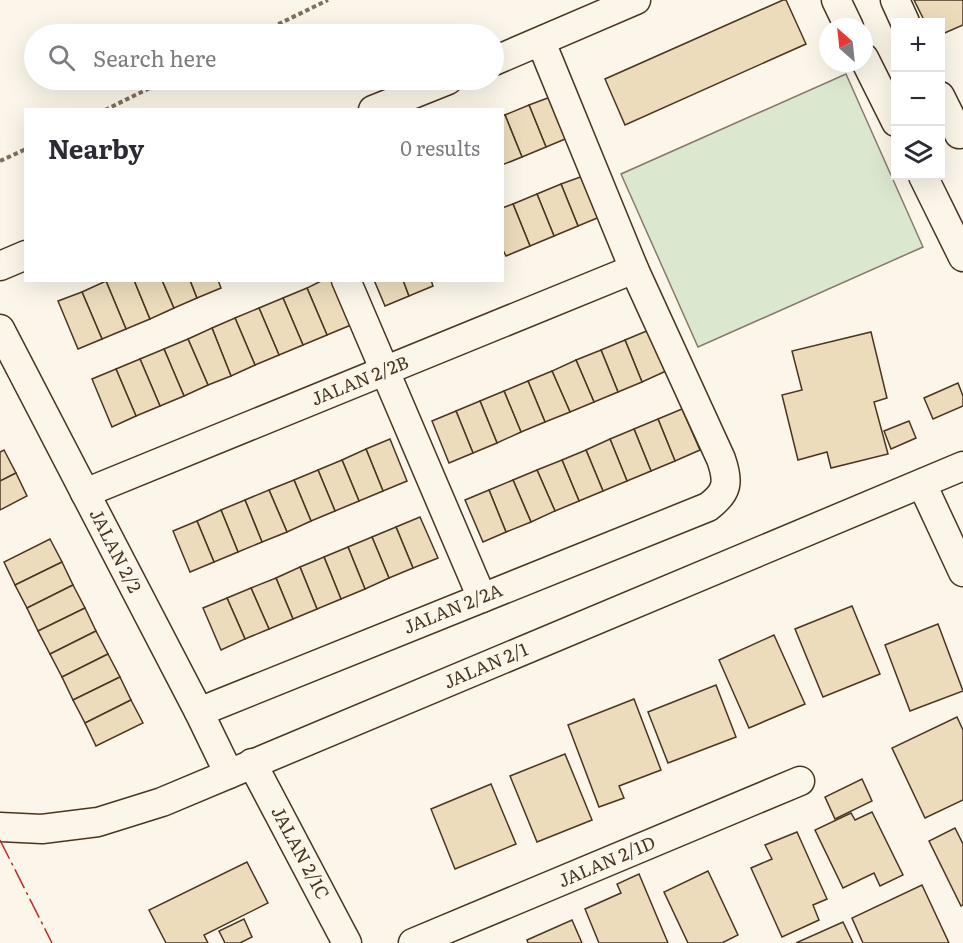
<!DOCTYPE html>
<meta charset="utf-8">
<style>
:root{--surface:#fff;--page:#f2f2f3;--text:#2b2b33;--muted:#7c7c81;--line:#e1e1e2}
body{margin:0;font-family:Literata,serif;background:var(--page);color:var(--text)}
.controls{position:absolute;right:18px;top:18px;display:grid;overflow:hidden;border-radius:0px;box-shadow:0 6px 24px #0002}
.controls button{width:54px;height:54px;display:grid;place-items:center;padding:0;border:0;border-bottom:2px solid var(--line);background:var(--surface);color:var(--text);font:30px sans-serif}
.compass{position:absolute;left:819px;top:18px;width:54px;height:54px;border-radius:50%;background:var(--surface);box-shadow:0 6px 24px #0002;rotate:333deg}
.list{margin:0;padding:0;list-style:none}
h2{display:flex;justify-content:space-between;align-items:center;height:78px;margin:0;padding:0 24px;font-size:26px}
h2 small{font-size:20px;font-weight:400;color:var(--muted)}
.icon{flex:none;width:33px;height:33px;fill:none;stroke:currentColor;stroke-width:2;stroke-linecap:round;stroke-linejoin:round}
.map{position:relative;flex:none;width:963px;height:943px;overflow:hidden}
.search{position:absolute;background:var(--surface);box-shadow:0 6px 24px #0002;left:24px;top:24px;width:480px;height:66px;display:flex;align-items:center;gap:15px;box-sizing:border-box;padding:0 21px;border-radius:33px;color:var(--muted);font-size:22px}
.panel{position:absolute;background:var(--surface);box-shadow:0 6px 24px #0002;left:24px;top:108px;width:480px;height:174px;border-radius:0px}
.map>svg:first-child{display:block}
.green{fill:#dce7d0;stroke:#887966;stroke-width:1.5}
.building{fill:#ecdcbc;stroke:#4a3520;stroke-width:1.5}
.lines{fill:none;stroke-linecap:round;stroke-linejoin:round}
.minor-casing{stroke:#4a3520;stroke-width:31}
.path{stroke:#7f6f5c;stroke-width:4;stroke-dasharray:4.5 3;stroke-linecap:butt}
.minor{stroke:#fbf6e9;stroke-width:28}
.power{stroke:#c62828;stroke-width:1.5;stroke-dasharray:21 4.5 3 4.5;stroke-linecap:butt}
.labels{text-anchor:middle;stroke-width:4.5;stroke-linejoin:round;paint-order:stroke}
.street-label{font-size:18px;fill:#4a3520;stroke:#fbf6e9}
</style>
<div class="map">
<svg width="963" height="943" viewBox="0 0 963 943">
<rect width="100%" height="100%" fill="#fbf6e9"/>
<path class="green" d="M 846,74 L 923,247 L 698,347 L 621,174 Z"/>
<g class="building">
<path d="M 783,0 L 786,0 L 806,44 L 625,125 L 605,79 Z"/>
<path d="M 914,0 L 963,0 L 963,25 L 940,35 L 940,22 L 925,22 Z"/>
<path d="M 553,96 L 570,137 L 546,147 L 529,105 Z"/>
<path d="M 529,105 L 546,147 L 522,157 L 505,115 Z"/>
<path d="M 505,115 L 522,157 L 502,165 L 502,116 Z"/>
<path d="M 586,175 L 602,216 L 578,226 L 561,184 Z"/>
<path d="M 561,184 L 578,226 L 554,236 L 537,194 Z"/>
<path d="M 537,194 L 554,236 L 530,246 L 513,204 Z"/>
<path d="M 513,204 L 530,246 L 506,256 L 502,248 L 502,208 Z"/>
<path d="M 108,280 L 134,280 L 150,319 L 126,329 L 106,281 Z"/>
<path d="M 134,280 L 162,280 L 174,308 L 150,319 Z"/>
<path d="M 162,280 L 190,280 L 197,298 L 174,308 Z"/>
<path d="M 190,280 L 218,280 L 221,288 L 197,298 Z"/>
<path d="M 323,280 L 332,280 L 351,325 L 327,335 L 307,288 Z"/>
<path d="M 374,280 L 403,280 L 409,296 L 385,306 Z"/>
<path d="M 403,280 L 431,280 L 433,286 L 409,296 Z"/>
<path d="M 106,281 L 126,329 L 102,339 L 82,292 Z"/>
<path d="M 307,288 L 327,335 L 303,345 L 283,298 Z"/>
<path d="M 82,292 L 102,339 L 78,349 L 58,301 Z"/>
<path d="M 283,298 L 303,345 L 279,355 L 259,308 Z"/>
<path d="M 259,308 L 279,355 L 255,365 L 235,318 Z"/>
<path d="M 235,318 L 255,365 L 231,376 L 212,328 Z"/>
<path d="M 212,328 L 231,376 L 208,385 L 188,339 Z"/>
<path d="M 649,330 L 666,371 L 642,382 L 625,340 Z"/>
<path d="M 871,332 L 887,398 L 874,402 L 888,454 L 831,468 L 827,452 L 798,460 L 782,395 L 802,390 L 792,351 Z"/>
<path d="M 188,339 L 208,385 L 184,396 L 164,349 Z"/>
<path d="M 625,340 L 642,382 L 618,392 L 601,350 Z"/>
<path d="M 164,349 L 184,396 L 160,406 L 140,359 Z"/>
<path d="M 601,350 L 618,392 L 594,402 L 576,360 Z"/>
<path d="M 140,359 L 160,406 L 136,416 L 116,369 Z"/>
<path d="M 576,360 L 594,402 L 570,412 L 552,371 Z"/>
<path d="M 116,369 L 136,416 L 112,427 L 92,379 Z"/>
<path d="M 552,371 L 570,412 L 545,422 L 528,381 Z"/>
<path d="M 528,381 L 545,422 L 521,432 L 504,391 Z"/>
<path d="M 958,383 L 963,396 L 963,406 L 933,419 L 924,398 Z"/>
<path d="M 504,391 L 521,432 L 497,443 L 480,401 Z"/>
<path d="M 480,401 L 497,443 L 473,453 L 456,411 Z"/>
<path d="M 682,409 L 700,450 L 675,461 L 658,419 Z"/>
<path d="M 456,411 L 473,453 L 449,463 L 432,421 Z"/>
<path d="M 658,419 L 675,461 L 651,471 L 634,429 Z"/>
<path d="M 909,421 L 916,438 L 891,449 L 884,431 Z"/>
<path d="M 634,429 L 651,471 L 627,481 L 610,439 Z"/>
<path d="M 390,439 L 407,481 L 383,491 L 366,449 Z"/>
<path d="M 610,439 L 627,481 L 603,491 L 586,450 Z"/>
<path d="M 366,449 L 383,491 L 359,501 L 342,460 Z"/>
<path d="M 4,450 L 16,473 L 0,481 L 0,452 Z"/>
<path d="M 586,450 L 603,491 L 579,501 L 562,460 Z"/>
<path d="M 342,460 L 359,501 L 335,511 L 318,470 Z"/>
<path d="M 562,460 L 579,501 L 555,511 L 537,470 Z"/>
<path d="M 318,470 L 335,511 L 311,521 L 294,480 Z"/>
<path d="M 537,470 L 555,511 L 531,522 L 513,480 Z"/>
<path d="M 16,473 L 27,496 L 0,510 L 0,481 Z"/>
<path d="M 294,480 L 311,521 L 287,532 L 269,490 Z"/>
<path d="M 513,480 L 531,522 L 506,532 L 489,490 Z"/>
<path d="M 269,490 L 287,532 L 262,542 L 245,500 Z"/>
<path d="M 489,490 L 506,532 L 483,542 L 465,500 Z"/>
<path d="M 245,500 L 262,542 L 238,552 L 221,510 Z"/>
<path d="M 221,510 L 238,552 L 214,562 L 197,521 Z"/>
<path d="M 420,517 L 438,558 L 413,568 L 396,527 Z"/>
<path d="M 197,521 L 214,562 L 190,572 L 173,531 Z"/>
<path d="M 396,527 L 413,568 L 389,578 L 372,537 Z"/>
<path d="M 372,537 L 389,578 L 365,589 L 348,547 Z"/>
<path d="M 50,539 L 62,562 L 15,585 L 4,562 Z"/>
<path d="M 348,547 L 365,589 L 341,599 L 324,557 Z"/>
<path d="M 324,557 L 341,599 L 317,609 L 300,567 Z"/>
<path d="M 62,562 L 73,585 L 27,608 L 15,585 Z"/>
<path d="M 300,567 L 317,609 L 293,619 L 276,578 Z"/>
<path d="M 276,578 L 293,619 L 269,629 L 251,588 Z"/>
<path d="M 73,585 L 85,608 L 38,631 L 27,608 Z"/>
<path d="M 251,588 L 269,629 L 245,639 L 227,598 Z"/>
<path d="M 227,598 L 245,639 L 221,650 L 203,608 Z"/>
<path d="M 852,606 L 880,674 L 823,697 L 795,629 Z"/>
<path d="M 85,608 L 96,631 L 50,654 L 38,631 Z"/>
<path d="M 938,624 L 963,691 L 910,711 L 885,645 Z"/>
<path d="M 96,631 L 108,654 L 62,677 L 50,654 Z"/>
<path d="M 774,635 L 805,704 L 749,728 L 719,660 Z"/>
<path d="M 108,654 L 120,677 L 73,700 L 62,677 Z"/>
<path d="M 120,677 L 131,700 L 85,723 L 73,700 Z"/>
<path d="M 716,685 L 736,737 L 668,763 L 648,712 Z"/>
<path d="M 634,699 L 661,770 L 619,786 L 624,798 L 599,807 L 568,725 Z"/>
<path d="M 131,700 L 143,723 L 96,746 L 85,723 Z"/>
<path d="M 957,717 L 963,730 L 963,800 L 925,818 L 892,748 Z"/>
<path d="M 565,754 L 592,820 L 537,842 L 510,776 Z"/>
<path d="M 862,779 L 872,801 L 835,819 L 825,797 Z"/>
<path d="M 491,784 L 516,844 L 455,869 L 431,809 Z"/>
<path d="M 872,812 L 903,875 L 880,886 L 874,873 L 843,888 L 815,830 L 851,813 L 855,820 Z"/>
<path d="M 955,828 L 963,844 L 963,905 L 961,906 L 929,841 Z"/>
<path d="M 797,832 L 827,899 L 813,905 L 819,920 L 782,937 L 751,868 L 772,859 L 765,845 Z"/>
<path d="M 247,862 L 268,903 L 204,935 L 208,943 L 166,943 L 149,910 Z"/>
<path d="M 708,871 L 738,935 L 722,943 L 688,943 L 664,892 Z"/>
<path d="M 639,874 L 668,943 L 599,943 L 585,909 L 621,893 L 617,884 Z"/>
<path d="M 922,885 L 949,943 L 863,943 L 852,918 Z"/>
<path d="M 244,919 L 252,937 L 240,943 L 225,943 L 219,931 Z"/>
<path d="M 572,920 L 582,943 L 528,943 L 527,940 Z"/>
<path d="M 843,922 L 853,943 L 796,943 Z"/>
</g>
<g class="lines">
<defs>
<g id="minor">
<path d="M 836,0 L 849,27"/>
<path d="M 895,0 L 905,22"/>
<path d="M 864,58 L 896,122"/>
<path d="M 494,61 L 636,0"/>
<path d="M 940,96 L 959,134"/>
<path d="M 373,110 L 448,80"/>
<path d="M 923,176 L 963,257"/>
<path d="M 0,266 L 26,255"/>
<path d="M 346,280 L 482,598"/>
<path d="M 0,329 L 199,712 L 229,774"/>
<path d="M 922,484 L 963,572"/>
<path d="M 85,493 L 634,269"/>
<path d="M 199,712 L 708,507 C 728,492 729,482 721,459 L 634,269 L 541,42"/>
<path d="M 252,763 L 347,943"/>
<path d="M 0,827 L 42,829 L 98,822 L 162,802 L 963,466"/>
<path d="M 413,943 L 800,781"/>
</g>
</defs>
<use href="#minor" class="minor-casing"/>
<g class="path">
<path d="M 258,34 L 328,0"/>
<path d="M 105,110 L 166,80"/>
<path d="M 0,161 L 26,149"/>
</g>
<use href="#minor" class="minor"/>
<path class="power" d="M 0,840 L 52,943"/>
</g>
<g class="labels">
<g class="street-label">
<text transform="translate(360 381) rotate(-22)" y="6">JALAN 2/2B</text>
<text transform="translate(115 551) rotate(63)" y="6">JALAN 2/2</text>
<text transform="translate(453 609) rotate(-22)" y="6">JALAN 2/2A</text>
<text transform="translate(486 666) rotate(-23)" y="6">JALAN 2/1</text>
<text transform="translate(300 853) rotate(62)" y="6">JALAN 2/1C</text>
<text transform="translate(607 862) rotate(-23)" y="6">JALAN 2/1D</text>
</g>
</g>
</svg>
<div class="controls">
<button>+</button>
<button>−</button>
<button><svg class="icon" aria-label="layers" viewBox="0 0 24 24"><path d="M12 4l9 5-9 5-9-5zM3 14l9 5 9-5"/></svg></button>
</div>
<svg class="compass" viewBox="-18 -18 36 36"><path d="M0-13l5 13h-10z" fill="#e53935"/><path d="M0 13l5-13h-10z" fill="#7c7c81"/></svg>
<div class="search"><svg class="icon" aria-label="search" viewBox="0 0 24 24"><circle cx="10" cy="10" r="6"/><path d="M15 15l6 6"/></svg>Search here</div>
<section class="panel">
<h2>Nearby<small>0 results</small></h2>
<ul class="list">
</ul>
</section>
</div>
